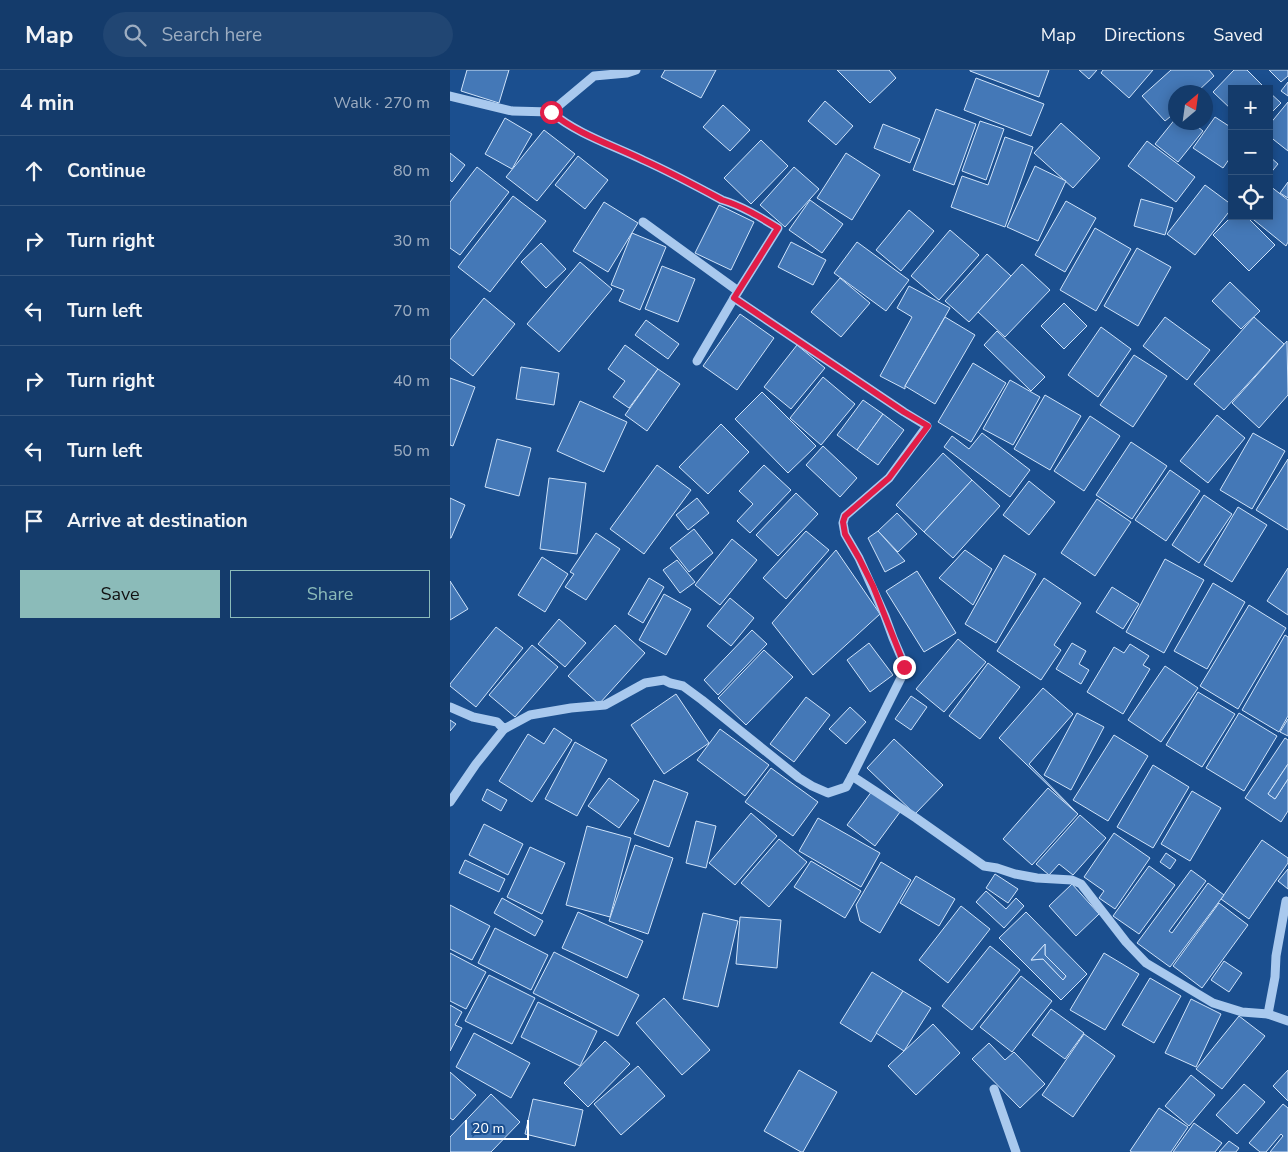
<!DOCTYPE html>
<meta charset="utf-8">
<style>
:root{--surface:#143b6b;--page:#214673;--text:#f1f3f6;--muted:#9dadc1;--line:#33557e;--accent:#8bbbb9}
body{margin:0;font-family:"Nunito Sans",sans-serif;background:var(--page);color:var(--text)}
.controls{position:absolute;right:15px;top:15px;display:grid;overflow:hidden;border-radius:0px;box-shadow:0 2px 12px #0003}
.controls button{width:45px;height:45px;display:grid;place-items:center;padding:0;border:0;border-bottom:1px solid var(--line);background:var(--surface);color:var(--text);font:25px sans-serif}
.compass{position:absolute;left:718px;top:15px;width:45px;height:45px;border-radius:50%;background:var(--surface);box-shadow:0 2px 12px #0003;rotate:29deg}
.scale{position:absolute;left:15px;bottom:12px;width:64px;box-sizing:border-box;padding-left:5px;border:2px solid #fff;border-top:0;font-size:14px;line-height:18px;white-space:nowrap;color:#fff;-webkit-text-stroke:4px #1b4f8f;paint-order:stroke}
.stop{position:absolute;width:15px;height:15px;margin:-11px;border:4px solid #e11d48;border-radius:50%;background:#fff}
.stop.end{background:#e11d48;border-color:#fff;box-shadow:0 1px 5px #0008}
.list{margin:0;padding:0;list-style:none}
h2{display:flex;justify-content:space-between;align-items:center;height:65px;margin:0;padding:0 20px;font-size:21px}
h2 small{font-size:16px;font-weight:400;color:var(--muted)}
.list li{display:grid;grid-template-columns:32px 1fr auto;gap:15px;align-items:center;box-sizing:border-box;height:70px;padding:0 20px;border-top:1px solid var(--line)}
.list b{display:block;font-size:19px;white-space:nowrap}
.list em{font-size:16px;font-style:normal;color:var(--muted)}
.actions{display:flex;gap:10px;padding:15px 20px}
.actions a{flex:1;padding:11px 0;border:1px solid var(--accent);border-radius:0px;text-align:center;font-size:18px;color:var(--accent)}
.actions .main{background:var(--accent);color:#111}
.icon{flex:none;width:28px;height:28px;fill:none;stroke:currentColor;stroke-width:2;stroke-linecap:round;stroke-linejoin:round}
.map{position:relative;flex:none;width:838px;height:1082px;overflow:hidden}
header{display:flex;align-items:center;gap:30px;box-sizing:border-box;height:70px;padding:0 25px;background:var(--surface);border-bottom:1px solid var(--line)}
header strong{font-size:24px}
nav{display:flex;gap:28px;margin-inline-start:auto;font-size:18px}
.search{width:350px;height:45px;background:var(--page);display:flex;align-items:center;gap:12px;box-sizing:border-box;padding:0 18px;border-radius:28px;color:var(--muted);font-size:19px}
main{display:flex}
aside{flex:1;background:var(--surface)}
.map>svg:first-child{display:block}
.building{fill:#4478b7;stroke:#cfe3fa;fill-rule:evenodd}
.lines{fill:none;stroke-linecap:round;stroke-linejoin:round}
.minor{stroke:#a9c9ee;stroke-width:9}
.route{stroke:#e11d48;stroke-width:6}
</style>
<header>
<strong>Map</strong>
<div class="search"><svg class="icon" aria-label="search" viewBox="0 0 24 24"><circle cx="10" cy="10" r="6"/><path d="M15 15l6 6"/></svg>Search here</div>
<nav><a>Map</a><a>Directions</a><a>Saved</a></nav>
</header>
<main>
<aside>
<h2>4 min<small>Walk · 270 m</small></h2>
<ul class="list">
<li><svg class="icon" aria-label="ahead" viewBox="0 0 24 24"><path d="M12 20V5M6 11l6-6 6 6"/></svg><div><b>Continue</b></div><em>80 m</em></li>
<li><svg class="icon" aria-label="right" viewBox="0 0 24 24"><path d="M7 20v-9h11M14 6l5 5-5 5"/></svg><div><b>Turn right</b></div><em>30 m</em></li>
<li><svg class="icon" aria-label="left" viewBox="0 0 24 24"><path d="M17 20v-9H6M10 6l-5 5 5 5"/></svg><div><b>Turn left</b></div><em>70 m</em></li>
<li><svg class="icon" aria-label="right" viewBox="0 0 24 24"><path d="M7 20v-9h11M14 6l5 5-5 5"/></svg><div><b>Turn right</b></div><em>40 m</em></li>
<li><svg class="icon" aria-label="left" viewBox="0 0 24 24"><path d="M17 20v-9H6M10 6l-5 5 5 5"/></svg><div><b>Turn left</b></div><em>50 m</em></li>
<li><svg class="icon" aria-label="arrive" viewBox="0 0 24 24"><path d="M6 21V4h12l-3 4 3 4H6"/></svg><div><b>Arrive at destination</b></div></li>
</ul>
<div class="actions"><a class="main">Save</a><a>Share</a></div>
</aside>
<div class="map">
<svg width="838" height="1082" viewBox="0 0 838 1082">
<rect width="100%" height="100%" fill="#1b4f8f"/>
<g class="building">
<path d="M 17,0 L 59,0 L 49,33 L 11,21 Z"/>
<path d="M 215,0 L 266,0 L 251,28 L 211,7 Z"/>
<path d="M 387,0 L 439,0 L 446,8 L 420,33 Z"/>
<path d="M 520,0 L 599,0 L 589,27 L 520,1 Z"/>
<path d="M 629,0 L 647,0 L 639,9 Z"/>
<path d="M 653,0 L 703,0 L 679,28 L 651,3 Z"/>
<path d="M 721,0 L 759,0 L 764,6 L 747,22 L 726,22 L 726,42 L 715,51 L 692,26 Z"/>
<path d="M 784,0 L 797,0 L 816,19 L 782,19 L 782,40 L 763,22 Z"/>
<path d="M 819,0 L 838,0 L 838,6 L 831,12 Z"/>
<path d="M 526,8 L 594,34 L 581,66 L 514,40 Z"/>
<path d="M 838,12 L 838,26 L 831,21 Z"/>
<path d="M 819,22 L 831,33 L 819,45 Z"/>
<path d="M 375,31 L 403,56 L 386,75 L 358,51 Z"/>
<path d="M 838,32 L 838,81 L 819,66 L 819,55 Z"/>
<path d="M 273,35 L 300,60 L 280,81 L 253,57 Z"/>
<path d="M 486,39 L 526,54 L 504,115 L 463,100 Z"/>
<path d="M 765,47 L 782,58 L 782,85 L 773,98 L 743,78 Z"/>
<path d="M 55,48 L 82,64 L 62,99 L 35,84 Z"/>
<path d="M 726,48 L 726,52 L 742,52 L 753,61 L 728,92 L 705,74 Z"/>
<path d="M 530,51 L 554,59 L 536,110 L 512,101 Z"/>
<path d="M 611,53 L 650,88 L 623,118 L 584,83 Z"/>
<path d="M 433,54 L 470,69 L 460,93 L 424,78 Z"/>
<path d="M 94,60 L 125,84 L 87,131 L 56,107 Z"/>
<path d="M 555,67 L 583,77 L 555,157 L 501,137 L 512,106 L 538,115 Z"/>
<path d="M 311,70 L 338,96 L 301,134 L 274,108 Z"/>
<path d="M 697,71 L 745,107 L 726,132 L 678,96 Z"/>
<path d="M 0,83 L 15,95 L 2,112 L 0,110 Z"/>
<path d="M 396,83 L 430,105 L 402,150 L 367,128 Z"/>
<path d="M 128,86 L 158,110 L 135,139 L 105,115 Z"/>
<path d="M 819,86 L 828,94 L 819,105 Z"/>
<path d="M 585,96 L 616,111 L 588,171 L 557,157 Z"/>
<path d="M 27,97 L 59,122 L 10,185 L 0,178 L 0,132 Z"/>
<path d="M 344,97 L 369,119 L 335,157 L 310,135 Z"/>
<path d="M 838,112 L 838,128 L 830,123 Z"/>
<path d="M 755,115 L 782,135 L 782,138 L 745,185 L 717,164 Z"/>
<path d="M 820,116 L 838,130 L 838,172 L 836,176 L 799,146 L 819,146 Z"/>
<path d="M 63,126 L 96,151 L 40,222 L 8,197 Z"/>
<path d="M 691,129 L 723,138 L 715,165 L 684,156 Z"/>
<path d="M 360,130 L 393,154 L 372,183 L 339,160 Z"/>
<path d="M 616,131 L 646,148 L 615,202 L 585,185 Z"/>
<path d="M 154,132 L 188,153 L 158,202 L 123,181 Z"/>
<path d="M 269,135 L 304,152 L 281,200 L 245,183 Z"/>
<path d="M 459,140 L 484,161 L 451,201 L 426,180 Z"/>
<path d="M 782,146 L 796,146 L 825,175 L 799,201 L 763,165 Z"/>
<path d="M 645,158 L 681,179 L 646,241 L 610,220 Z"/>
<path d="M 500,160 L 529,185 L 489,230 L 461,206 Z"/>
<path d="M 182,163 L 216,177 L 190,240 L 169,231 L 174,220 L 161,215 Z"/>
<path d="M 341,172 L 376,190 L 363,215 L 328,197 Z"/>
<path d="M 407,172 L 459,210 L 436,241 L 384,203 Z"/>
<path d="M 91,173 L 116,199 L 96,218 L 71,192 Z"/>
<path d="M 687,178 L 721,197 L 688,256 L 654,236 Z"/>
<path d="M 537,184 L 561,206 L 519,252 L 495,231 Z"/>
<path d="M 130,192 L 162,219 L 109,282 L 77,254 Z"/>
<path d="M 572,194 L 600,220 L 555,267 L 528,242 Z"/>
<path d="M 212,196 L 245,209 L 228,252 L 195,239 Z"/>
<path d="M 390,208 L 420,233 L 391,267 L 361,242 Z"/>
<path d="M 780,212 L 810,241 L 791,259 L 762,231 Z"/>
<path d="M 459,216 L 500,238 L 455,316 L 455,319 L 430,306 L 462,247 L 447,238 Z"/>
<path d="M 34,228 L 65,254 L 23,306 L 0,288 L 0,270 Z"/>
<path d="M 614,233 L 637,256 L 614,279 L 591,256 Z"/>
<path d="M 290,244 L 324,268 L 287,320 L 253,296 Z"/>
<path d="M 495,247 L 525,265 L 485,334 L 455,316 Z"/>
<path d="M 715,247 L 760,280 L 737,310 L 693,276 Z"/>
<path d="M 804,247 L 834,274 L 774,340 L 744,314 Z"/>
<path d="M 196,250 L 229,274 L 218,289 L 185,265 Z"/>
<path d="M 651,257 L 681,279 L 648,327 L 618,305 Z"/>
<path d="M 547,261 L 595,307 L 581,321 L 534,275 Z"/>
<path d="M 837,271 L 838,325 L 809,358 L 782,333 Z"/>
<path d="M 175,275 L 208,299 L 179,338 L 163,327 L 175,311 L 158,299 Z"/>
<path d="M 347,275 L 375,298 L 341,339 L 314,317 Z"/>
<path d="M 684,285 L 717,306 L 683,357 L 650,335 Z"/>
<path d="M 523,293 L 556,313 L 521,372 L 488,352 Z"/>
<path d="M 71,297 L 109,303 L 104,335 L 66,329 Z"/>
<path d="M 208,299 L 230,314 L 197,361 L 175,345 Z"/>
<path d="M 373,307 L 405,334 L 371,375 L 340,348 Z"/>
<path d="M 0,308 L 25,317 L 3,376 L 0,375 Z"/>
<path d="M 560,310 L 590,327 L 563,375 L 533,359 Z"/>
<path d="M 312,322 L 366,376 L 338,403 L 285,349 Z"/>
<path d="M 595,325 L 631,346 L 600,400 L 564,379 Z"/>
<path d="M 413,330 L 433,344 L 407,380 L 387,365 Z"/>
<path d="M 130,331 L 177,352 L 154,402 L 107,381 Z"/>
<path d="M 433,344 L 454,360 L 428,395 L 407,380 Z"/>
<path d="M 767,345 L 795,368 L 758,413 L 730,391 Z"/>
<path d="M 640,346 L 670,366 L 634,421 L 604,401 Z"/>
<path d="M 271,354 L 299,382 L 258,424 L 229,397 Z"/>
<path d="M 532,363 L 580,400 L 560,427 L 494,377 L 502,366 L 519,379 Z"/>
<path d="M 803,363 L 835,381 L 802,439 L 770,420 Z"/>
<path d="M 47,369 L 81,378 L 69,426 L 35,417 Z"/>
<path d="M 681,372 L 717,396 L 682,449 L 646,425 Z"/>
<path d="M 373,376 L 407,408 L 390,427 L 356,395 Z"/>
<path d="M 493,383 L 522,410 L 474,462 L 446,435 Z"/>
<path d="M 838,389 L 838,460 L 806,440 Z"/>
<path d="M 207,395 L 241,420 L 194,484 L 160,459 Z"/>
<path d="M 314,395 L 341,420 L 300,463 L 287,451 L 303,434 L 289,421 Z"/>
<path d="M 720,400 L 750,421 L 716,471 L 685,450 Z"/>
<path d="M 99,408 L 136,413 L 127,484 L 90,479 Z"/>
<path d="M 522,410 L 550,436 L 503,488 L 474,462 Z"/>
<path d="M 579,411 L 605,432 L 579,465 L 553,445 Z"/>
<path d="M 346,423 L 368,444 L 328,486 L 306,465 Z"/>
<path d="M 754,425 L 782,444 L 749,493 L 722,475 Z"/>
<path d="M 0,428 L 15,435 L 1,468 L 0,468 Z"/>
<path d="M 247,428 L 259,443 L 238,460 L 226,445 Z"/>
<path d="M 647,429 L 681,452 L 645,506 L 611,483 Z"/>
<path d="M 788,437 L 817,455 L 782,512 L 754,495 Z"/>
<path d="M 447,443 L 467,464 L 448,482 L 428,461 Z"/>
<path d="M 244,459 L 263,483 L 239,502 L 220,478 Z"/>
<path d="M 356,461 L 379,480 L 336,529 L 313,508 Z"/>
<path d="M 428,461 L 455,491 L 435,502 L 418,468 Z"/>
<path d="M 146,463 L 170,479 L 136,530 L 115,517 L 124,504 L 120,502 Z"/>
<path d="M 282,469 L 307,490 L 270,535 L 245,515 Z"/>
<path d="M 386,480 L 430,544 L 363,605 L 322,553 Z"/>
<path d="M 515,480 L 542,499 L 523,535 L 489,508 Z"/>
<path d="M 554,485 L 586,504 L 546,573 L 515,554 Z"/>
<path d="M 92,487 L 118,504 L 95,542 L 68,525 Z"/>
<path d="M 715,489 L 754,510 L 714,583 L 676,562 Z"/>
<path d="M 227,490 L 245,512 L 230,523 L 213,500 Z"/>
<path d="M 838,498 L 838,545 L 817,531 Z"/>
<path d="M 467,501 L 506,563 L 474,582 L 436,521 Z"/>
<path d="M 199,508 L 214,517 L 193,553 L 178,544 Z"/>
<path d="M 594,508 L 631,533 L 604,575 L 611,580 L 591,610 L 547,581 Z"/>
<path d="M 0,511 L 18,539 L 0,550 Z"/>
<path d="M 763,513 L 795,532 L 757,599 L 724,581 Z"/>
<path d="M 662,517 L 689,534 L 673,559 L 646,542 Z"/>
<path d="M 214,524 L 241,539 L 216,585 L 189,570 Z"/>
<path d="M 280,528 L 304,548 L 281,576 L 257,556 Z"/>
<path d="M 799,535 L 836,558 L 788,639 L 750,616 Z"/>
<path d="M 109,549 L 136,573 L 115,597 L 88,574 Z"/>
<path d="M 165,555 L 195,583 L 149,634 L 118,606 Z"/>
<path d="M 46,557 L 73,578 L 26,637 L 0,616 L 0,614 Z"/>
<path d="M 302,560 L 317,574 L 268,625 L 254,610 Z"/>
<path d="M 835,565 L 838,567 L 838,646 L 829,662 L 792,640 Z"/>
<path d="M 508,569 L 536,592 L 494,642 L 466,619 Z"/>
<path d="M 419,573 L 443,605 L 420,622 L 397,590 Z"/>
<path d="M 622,573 L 636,581 L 629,594 L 639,600 L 631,614 L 606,599 Z"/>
<path d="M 680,574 L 699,586 L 693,595 L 700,599 L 673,644 L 637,622 L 664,577 L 674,583 Z"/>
<path d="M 82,575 L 108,597 L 65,647 L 39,625 Z"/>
<path d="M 314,580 L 343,607 L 296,655 L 268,628 Z"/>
<path d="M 538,593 L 570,617 L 530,669 L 499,646 Z"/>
<path d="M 715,596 L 748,618 L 711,672 L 678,650 Z"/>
<path d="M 593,618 L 623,644 L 579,694 L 628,744 L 549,668 Z"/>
<path d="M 748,622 L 785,644 L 752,697 L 716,675 Z"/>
<path d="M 226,624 L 259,673 L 214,704 L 181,655 Z"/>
<path d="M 461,626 L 477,637 L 461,660 L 445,649 Z"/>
<path d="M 356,627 L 380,645 L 344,692 L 320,674 Z"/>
<path d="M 400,637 L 416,652 L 396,674 L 379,659 Z"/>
<path d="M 627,643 L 654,657 L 621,720 L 594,705 Z"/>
<path d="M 789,643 L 827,666 L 794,721 L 756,698 Z"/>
<path d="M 838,649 L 838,666 L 830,662 Z"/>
<path d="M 0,650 L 6,654 L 0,661 Z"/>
<path d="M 104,658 L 122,670 L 82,732 L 49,711 L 78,664 L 94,674 Z"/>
<path d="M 270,659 L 319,695 L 295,726 L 247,690 Z"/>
<path d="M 664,665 L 698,686 L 658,751 L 623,730 Z"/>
<path d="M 835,668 L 838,670 L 838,694 L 818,724 L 825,729 L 838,709 L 838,741 L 831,752 L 795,728 Z"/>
<path d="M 444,669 L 493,715 L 465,744 L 417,698 Z"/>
<path d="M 125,672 L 157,690 L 127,746 L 95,729 Z"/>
<path d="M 838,694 L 838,709 L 825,729 L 818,724 Z"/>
<path d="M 703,695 L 739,717 L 703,778 L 667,757 Z"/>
<path d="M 321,698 L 368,732 L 343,766 L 295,732 Z"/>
<path d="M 159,708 L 189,730 L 169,758 L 138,736 Z"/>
<path d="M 204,710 L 238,723 L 219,777 L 184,764 Z"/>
<path d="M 598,718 L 628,744 L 582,795 L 553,769 Z"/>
<path d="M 37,719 L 57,730 L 51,741 L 32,730 Z"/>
<path d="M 422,721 L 450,742 L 425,776 L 397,755 Z"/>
<path d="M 742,721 L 771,738 L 740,791 L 711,774 Z"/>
<path d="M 301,743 L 327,766 L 285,815 L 259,793 Z"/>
<path d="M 630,745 L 656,768 L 623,805 L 609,794 L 599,805 L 586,794 Z"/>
<path d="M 368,748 L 430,783 L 411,817 L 349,781 Z"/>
<path d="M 246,751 L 266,756 L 256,798 L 236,793 Z"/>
<path d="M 34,754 L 73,774 L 58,805 L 19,785 Z"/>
<path d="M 137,756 L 181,768 L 160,847 L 116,835 Z"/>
<path d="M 664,763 L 700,788 L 665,839 L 649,828 L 654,821 L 634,807 Z"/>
<path d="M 329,769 L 357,792 L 319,837 L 291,813 Z"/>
<path d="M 812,770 L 838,788 L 838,793 L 799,849 L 771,829 Z"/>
<path d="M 185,775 L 223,788 L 198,864 L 159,851 Z"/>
<path d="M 80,777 L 115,793 L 92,844 L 57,827 Z"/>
<path d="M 716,783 L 726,790 L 720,799 L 710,792 Z"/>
<path d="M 15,790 L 55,809 L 49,822 L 9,803 Z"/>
<path d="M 361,791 L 411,821 L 395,848 L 344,817 Z"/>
<path d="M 431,792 L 461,810 L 430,863 L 410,851 L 406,835 Z"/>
<path d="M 699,796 L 725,815 L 689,864 L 663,846 Z"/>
<path d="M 838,799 L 838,819 L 828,811 Z"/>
<path d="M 741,800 L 756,811 L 719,861 L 722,863 L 758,813 L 774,825 L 720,897 L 687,873 Z"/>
<path d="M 545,804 L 568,819 L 558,833 L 536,818 Z"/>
<path d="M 466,806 L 505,829 L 489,856 L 450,833 Z"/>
<path d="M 622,814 L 649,844 L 626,866 L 599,836 Z"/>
<path d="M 536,821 L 556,839 L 566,828 L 574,836 L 554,858 L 526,832 Z"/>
<path d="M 52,828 L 93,851 L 85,866 L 44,843 Z"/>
<path d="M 769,833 L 798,855 L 752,918 L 723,896 Z"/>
<path d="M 0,835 L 40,856 L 22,890 L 0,879 Z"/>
<path d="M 511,836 L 540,859 L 498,913 L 469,890 Z"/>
<path d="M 128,842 L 193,871 L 177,908 L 112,878 Z"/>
<path d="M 576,842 L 637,904 L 611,930 L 549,868 ZM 595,874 L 595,885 L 616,906 L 613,910 L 593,889 L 581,890 Z"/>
<path d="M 253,843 L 288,851 L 268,937 L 233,929 Z"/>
<path d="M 290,847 L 331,850 L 327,898 L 286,894 Z"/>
<path d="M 45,858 L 98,885 L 81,920 L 28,893 Z"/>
<path d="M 595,874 L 595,885 L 616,906 L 613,910 L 593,889 L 581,890 Z"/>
<path d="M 540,876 L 570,900 L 522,960 L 492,936 Z"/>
<path d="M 104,882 L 189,925 L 168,966 L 83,923 Z"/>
<path d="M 0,883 L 36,902 L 16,939 L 0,931 Z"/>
<path d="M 654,883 L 689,904 L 655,960 L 620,940 Z"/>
<path d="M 774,891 L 792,903 L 779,922 L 761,910 Z"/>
<path d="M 422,902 L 453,921 L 421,972 L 390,953 Z"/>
<path d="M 39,905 L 85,928 L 62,974 L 15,951 Z"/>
<path d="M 571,906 L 602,931 L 562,982 L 530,957 Z"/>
<path d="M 700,908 L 731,926 L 704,973 L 672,955 Z"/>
<path d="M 453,921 L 481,938 L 454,981 L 426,963 Z"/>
<path d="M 214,928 L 260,980 L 232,1005 L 186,953 Z"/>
<path d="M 741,929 L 771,944 L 746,997 L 715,983 Z"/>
<path d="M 88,932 L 147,961 L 130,996 L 71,967 Z"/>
<path d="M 0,935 L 12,942 L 5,955 L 12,958 L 0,981 Z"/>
<path d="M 601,939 L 634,963 L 615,989 L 582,965 Z"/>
<path d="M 789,946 L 815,966 L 772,1019 L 746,999 Z"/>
<path d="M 483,954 L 510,983 L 466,1025 L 438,996 Z"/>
<path d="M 24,963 L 80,993 L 61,1028 L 6,997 Z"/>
<path d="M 634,964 L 665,986 L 623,1047 L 592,1025 Z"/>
<path d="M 155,971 L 180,994 L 138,1037 L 114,1013 Z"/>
<path d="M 539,973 L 555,990 L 564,982 L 595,1014 L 570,1038 L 522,989 Z"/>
<path d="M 188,996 L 215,1026 L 171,1065 L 144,1034 Z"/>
<path d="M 349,1000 L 387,1022 L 353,1082 L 351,1082 L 314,1061 Z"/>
<path d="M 838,1000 L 838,1031 L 823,1016 Z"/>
<path d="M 0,1002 L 26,1025 L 3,1050 L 0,1048 Z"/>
<path d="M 741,1005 L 765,1025 L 739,1056 L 715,1036 Z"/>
<path d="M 794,1014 L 815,1032 L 787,1064 L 766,1045 Z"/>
<path d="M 41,1024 L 70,1052 L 41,1082 L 0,1082 L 0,1067 Z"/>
<path d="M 83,1029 L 133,1040 L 125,1076 L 75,1064 Z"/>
<path d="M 833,1034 L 838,1038 L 838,1082 L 820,1082 L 833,1066 L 831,1064 L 816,1082 L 810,1082 L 799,1073 Z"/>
<path d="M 709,1038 L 738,1057 L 721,1082 L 682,1082 L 680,1081 Z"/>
<path d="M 744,1053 L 772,1073 L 765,1082 L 723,1082 Z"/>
<path d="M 779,1071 L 789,1078 L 786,1082 L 769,1082 Z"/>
</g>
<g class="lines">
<g class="minor">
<path d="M 0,26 L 62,41 L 101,42 L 144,6 L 177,3 L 186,0"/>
<path d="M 101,42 C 127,64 162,75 193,90 C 220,102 246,116 272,130 C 292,136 310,147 328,158 L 284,228 L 454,342 L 477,356 L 439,408 L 395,446 L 393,453 L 395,464 L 409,488 L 435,546 L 443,568 L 452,589 L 454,597 L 452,606 L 402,706"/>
<path d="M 193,152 L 288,221"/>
<path d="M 247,291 L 284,228"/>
<path d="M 0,637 L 23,647 L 47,652 L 54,659 L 80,645 L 121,638 L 155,635 L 195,613 L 214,610 L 220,613 L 233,616 L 252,630 L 349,708 L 362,716 L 378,723 L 396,717 L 402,706 L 466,748 L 534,796 L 547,798 L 565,804 L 587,808 L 622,810 L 631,814 L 676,872 L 696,893 L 763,933 L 792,942 L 818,944 L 838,951"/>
<path d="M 0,732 L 26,694 L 54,659"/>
<path d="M 818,944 L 825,907 L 826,886 L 836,831"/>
<path d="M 544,1019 L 566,1082"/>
</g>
</g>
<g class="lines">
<path class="route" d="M 101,42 C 127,64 162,75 193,90 C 220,102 246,116 272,130 C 292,136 310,147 328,158 L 284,228 L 454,342 L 478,356 L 439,408 L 395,446 L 393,452 L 395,464 L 409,488 L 423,516 L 452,589 L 454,597"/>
</g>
</svg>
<div class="controls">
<button>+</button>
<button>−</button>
<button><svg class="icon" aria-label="locate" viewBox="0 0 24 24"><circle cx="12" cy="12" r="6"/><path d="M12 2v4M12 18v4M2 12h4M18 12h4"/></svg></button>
</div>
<svg class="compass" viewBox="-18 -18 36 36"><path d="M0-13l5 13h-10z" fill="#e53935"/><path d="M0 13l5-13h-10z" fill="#9dadc1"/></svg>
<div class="scale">20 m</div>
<div class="stop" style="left:101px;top:42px"></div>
<div class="stop end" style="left:454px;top:597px"></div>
</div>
</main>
